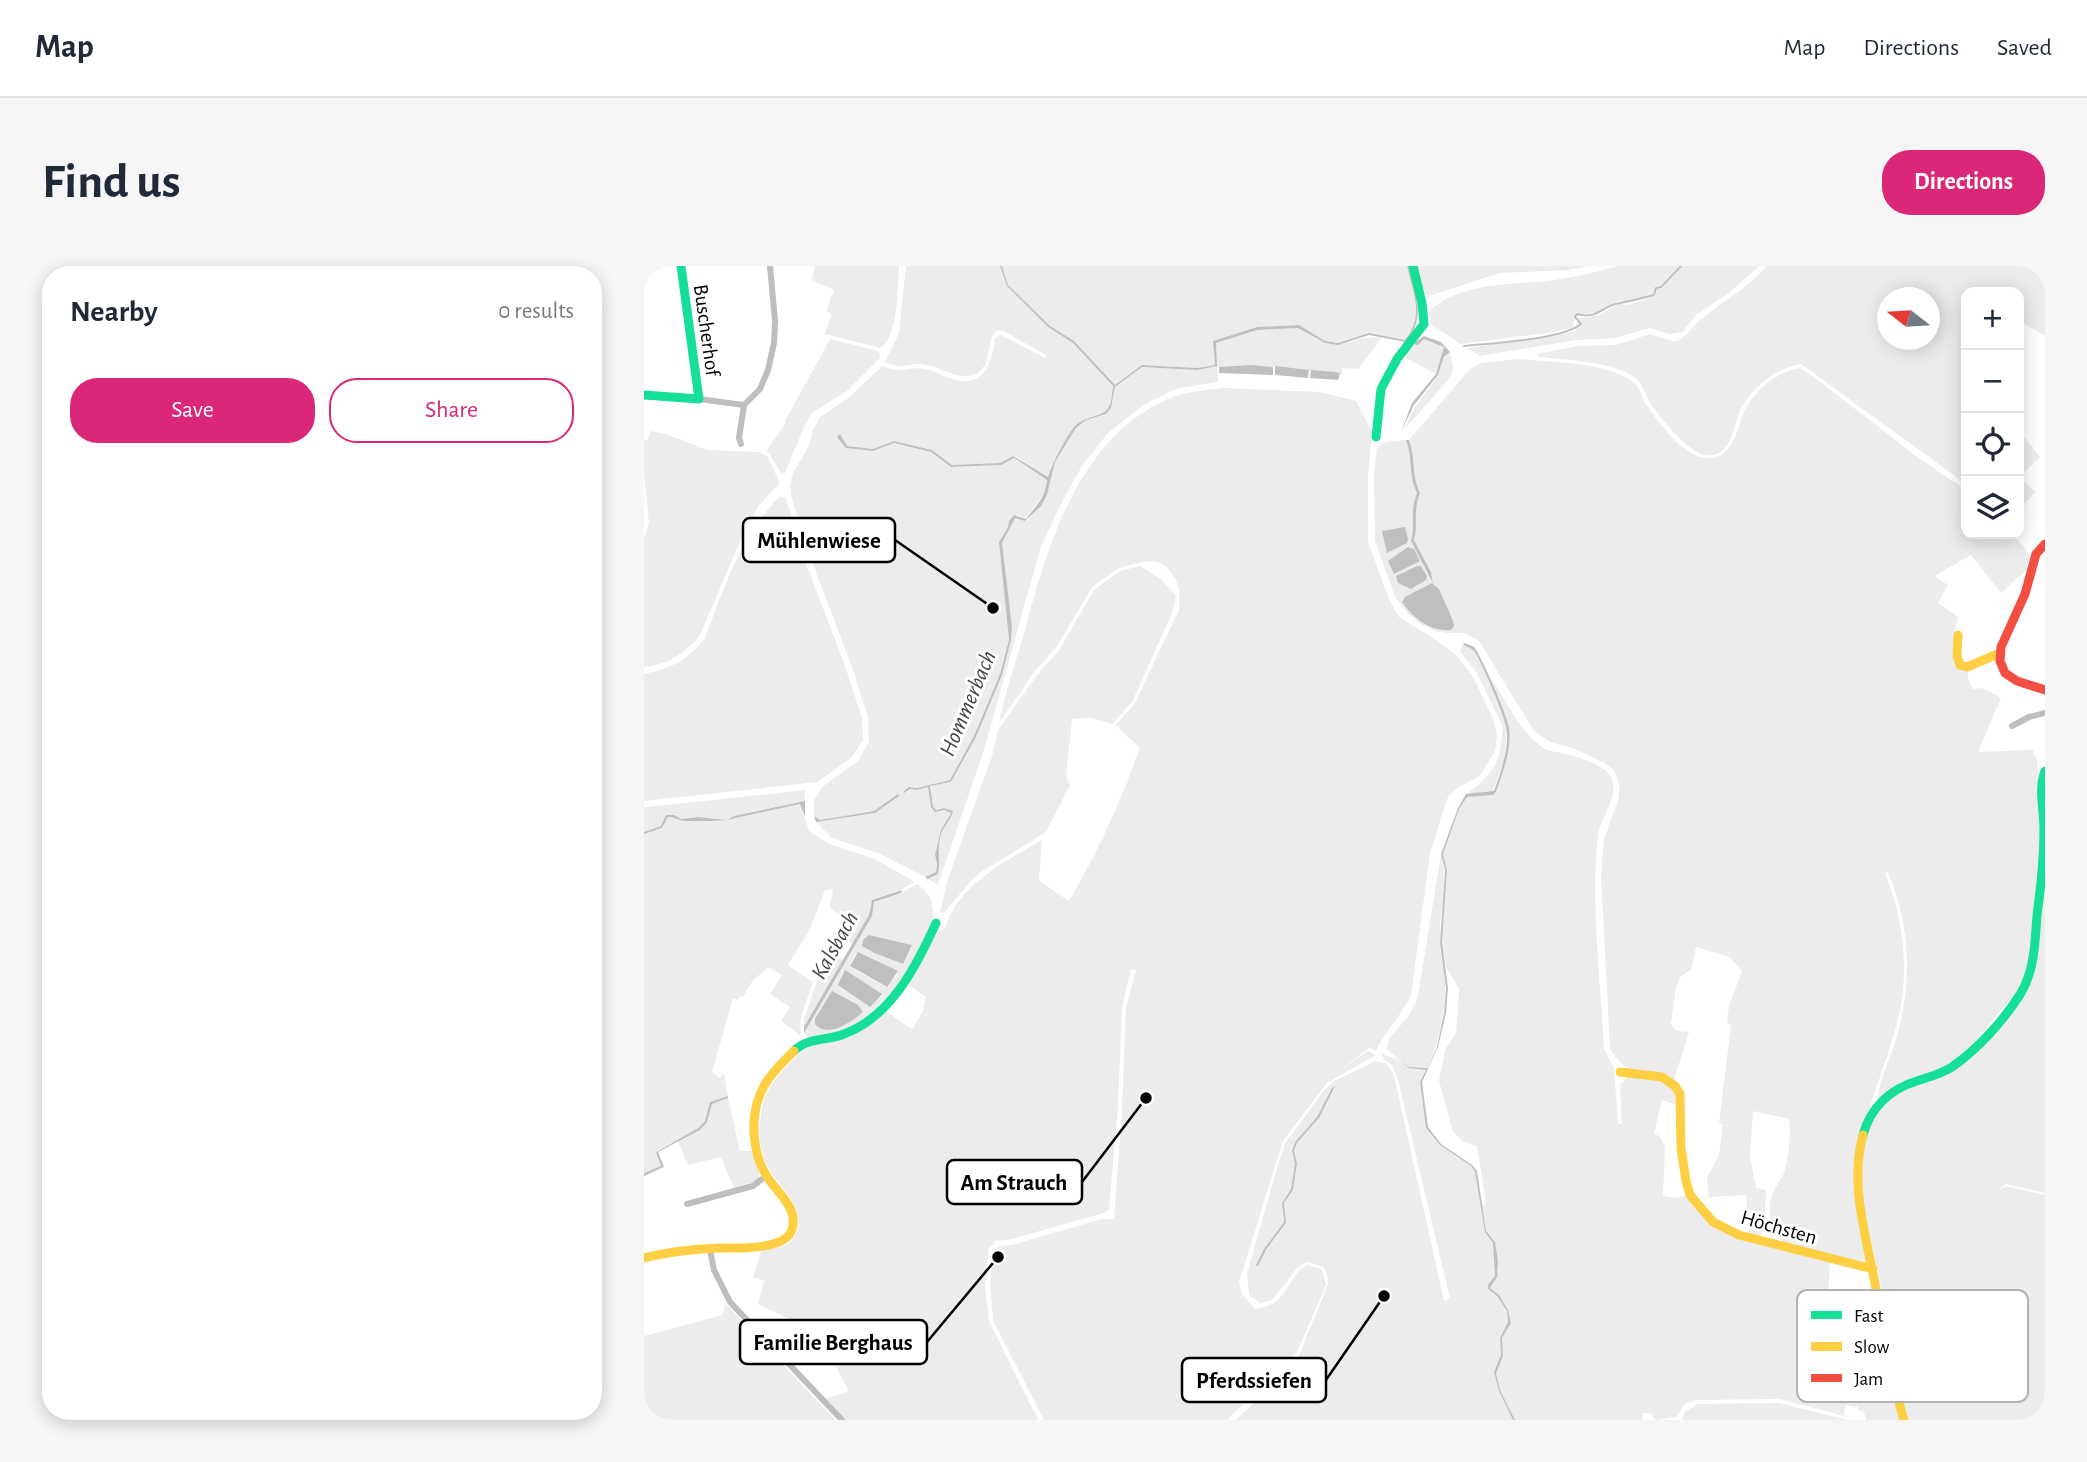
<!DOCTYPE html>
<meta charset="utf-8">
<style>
:root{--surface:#fff;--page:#f6f6f7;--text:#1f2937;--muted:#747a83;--line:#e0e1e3;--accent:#db2777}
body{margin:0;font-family:"Alegreya Sans",sans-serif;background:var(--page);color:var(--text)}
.controls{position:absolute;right:21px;top:21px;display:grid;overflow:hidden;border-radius:14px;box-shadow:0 4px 18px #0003}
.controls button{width:63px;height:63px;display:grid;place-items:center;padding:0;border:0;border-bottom:2px solid var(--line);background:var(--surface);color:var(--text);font:35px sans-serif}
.compass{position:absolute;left:1233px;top:21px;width:63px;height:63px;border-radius:50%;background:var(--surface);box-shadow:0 4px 18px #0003;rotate:287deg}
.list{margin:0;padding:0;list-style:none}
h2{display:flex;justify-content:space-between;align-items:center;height:91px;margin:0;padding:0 28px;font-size:30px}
h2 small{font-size:23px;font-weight:400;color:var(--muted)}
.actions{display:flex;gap:14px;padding:21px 28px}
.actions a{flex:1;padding:16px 0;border:2px solid var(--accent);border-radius:28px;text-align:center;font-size:24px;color:var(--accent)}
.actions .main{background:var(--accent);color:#fff}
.icon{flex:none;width:38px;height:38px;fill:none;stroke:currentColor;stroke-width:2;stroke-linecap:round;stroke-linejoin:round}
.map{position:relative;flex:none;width:1401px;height:1154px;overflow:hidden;border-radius:28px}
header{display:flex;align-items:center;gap:42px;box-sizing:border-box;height:98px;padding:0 35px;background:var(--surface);border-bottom:2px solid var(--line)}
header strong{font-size:33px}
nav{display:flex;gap:38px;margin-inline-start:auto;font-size:24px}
.intro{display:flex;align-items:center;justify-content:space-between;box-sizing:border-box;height:168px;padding:0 42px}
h1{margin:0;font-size:49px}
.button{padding:18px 32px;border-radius:28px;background:var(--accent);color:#fff;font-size:24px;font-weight:700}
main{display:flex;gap:42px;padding:0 42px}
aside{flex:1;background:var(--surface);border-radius:28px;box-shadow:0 4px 18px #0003}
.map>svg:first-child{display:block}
.green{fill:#ececec;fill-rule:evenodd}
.water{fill:#bfbfbf}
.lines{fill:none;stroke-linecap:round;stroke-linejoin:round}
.stream{stroke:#bfbfbf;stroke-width:2}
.street{stroke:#bebebe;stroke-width:6}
.fast{stroke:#16e098;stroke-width:9}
.slow{stroke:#ffcf43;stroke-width:9}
.jam{stroke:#f24e42;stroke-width:9}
.labels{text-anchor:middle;stroke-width:6;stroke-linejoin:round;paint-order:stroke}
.street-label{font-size:21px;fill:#000;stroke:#fff}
.water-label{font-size:23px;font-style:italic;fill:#444;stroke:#fff}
.key{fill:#fff;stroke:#b2b2b2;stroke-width:2}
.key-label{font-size:19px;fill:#000}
.leader{fill:none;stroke:#000;stroke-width:2.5}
.callout-dot{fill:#000;stroke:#fff;stroke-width:2.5}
.callout{fill:#fff;stroke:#000;stroke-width:2.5}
.callout-label{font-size:23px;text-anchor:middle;font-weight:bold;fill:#000}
</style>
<header>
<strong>Map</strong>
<nav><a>Map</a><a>Directions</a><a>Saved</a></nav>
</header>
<div class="intro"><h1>Find us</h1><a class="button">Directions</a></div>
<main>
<aside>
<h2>Nearby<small>0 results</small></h2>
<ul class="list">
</ul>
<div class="actions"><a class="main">Save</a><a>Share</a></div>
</aside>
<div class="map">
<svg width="1401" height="1154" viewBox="0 0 1401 1154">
<rect width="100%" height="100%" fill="#fff"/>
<g class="green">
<path d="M 171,0 L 255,0 C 254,19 254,73 236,82 L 181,68 L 188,48 L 182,45 L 190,24 L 168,14 Z"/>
<path d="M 262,0 L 356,0 L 363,20 L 404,61 L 429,77 L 469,120 C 468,127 468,137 464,142 C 459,151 439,150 430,161 C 419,176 410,194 404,212 L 376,193 L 369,190 L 356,197 L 308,199 L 288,184 L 250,175 L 229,183 L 203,180 L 202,182 L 229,185 L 250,177 L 287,186 L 307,201 L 357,199 L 369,192 L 403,214 C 400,232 392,239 381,253 L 374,249 L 370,249 L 355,276 L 365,374 L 356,408 L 330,470 L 306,514 L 273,522 L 265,521 L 273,524 L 284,521 L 287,541 L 292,546 L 300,544 L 307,546 L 297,564 L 291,589 L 293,598 L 292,606 L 281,611 L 234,587 L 188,572 L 172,556 L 231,547 L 230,545 L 176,554 L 170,550 L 170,534 L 178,521 L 213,496 L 225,476 L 224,451 L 208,401 L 166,290 L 147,230 L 146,219 L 149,207 L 165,180 L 169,164 L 175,152 L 207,130 L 238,100 C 260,109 263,100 281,103 C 293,106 306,114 318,115 C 343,118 349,91 351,72 L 357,69 L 401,92 L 402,89 L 358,64 L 352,65 C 342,76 348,94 336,105 C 319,119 297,100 278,98 C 263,97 258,104 241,96 L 255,67 Z"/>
<path d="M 358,0 L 763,0 C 769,29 781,49 761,74 L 725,67 L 694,77 L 681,75 L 655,59 L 613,61 L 569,75 L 571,99 L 553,102 L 498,99 L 471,119 L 430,76 L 406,60 L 364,19 Z"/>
<path d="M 773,0 L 944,0 L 925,4 L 856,7 L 785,30 L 778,27 Z"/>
<path d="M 974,0 L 1035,0 L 1016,20 L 1011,21 L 1009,28 L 984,36 L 974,35 L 954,46 L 930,50 L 930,61 L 911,66 L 817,78 L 787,58 L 785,45 C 821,14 866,20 910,14 C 932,11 952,6 974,0 Z"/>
<path d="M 1038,0 L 1115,0 L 1085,27 L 1052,49 L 1038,66 L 1025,68 L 1005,62 L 971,72 L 932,74 L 836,90 L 823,82 L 912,70 L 932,65 L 933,52 L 955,49 L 975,38 L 984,39 L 1011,30 L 1013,23 L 1018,22 Z"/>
<path d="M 1123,0 L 1401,0 L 1401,70 L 1375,55 L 1375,26 L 1322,26 L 1322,218 L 1157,98 C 1134,102 1115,116 1101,136 C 1092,148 1092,163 1085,176 C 1064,212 1029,166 1015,149 C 1011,143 1006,138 1003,131 C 1000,125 998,118 993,113 C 971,95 921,94 894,91 L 894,88 L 933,80 L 972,79 L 1006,68 L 1032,76 C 1044,70 1050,58 1061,50 C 1082,33 1106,20 1123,0 ZM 1244,32 L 1286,32 L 1286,74 L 1244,74 Z"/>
<path d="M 654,62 C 667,69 680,80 695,78 C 711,76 721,69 738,72 L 714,103 L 698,102 L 698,108 L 631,101 L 573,101 L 574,116 L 531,123 L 501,138 L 464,167 L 438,200 L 419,234 L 397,280 L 340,484 L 294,619 L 284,613 L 294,608 C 297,593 292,583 298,567 C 301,559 307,554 309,546 L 300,542 L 292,544 L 289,540 L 286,520 L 307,516 L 332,471 L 358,409 L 367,374 L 368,361 L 358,277 L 366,262 L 367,256 L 371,251 L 382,255 L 385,253 L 403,229 L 411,196 L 432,162 L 441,154 L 462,148 L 467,142 L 471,121 L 498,101 L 553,104 L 573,100 L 572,77 L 613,64 Z"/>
<path d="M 780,72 L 801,81 L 792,108 L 758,90 L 769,78 L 774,78 Z"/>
<path d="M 186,73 L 235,85 L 236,92 L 203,125 L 169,146 L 159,163 L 141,207 L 137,207 L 123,184 L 142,157 L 141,155 Z"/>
<path d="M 806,86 L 809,102 L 806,112 L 761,163 C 769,138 781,131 793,110 C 798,102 798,93 806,86 Z"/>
<path d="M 874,93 C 907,96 960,96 988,115 C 996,120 997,130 1001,137 C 1014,156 1043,196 1068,192 C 1093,187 1092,160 1102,142 C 1113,122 1134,106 1156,102 L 1166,108 L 1276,193 L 1322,224 L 1322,268 L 1368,268 L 1381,282 L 1386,291 L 1382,304 L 1357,327 L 1327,289 L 1290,310 L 1304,319 L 1294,337 L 1314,351 L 1310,369 L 1313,397 L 1324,404 L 1324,413 L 1329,423 L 1338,422 L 1357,432 L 1334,486 L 1389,484 L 1390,490 L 1393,491 L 1397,575 L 1385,698 L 1381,713 L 1373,726 L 1320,788 L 1310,797 L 1234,834 C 1234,815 1245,795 1251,777 C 1269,719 1267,662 1244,606 L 1241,607 C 1262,660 1267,717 1249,771 C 1242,795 1233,819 1225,843 C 1198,886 1217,948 1224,994 L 1220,998 L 1140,978 C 1129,963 1121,946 1129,927 C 1132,920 1137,914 1140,907 C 1145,890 1147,871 1145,853 L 1109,845 L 1106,890 L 1112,922 L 1122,924 L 1120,961 L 1116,971 L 1105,968 L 1102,929 L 1065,931 L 1063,912 L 1075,889 L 1079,858 L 1075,857 L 1087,759 L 1083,757 L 1085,740 L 1098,705 L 1086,691 L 1052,681 L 1047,704 L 1037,710 L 1032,720 L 1027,758 L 1033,765 L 1045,766 L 1030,814 C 1001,797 986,818 966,782 L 957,611 L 960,573 L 975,532 L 975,518 L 971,506 L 961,497 L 926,481 L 906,476 L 890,465 L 835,375 L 820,367 L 802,367 L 791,365 L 777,358 L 763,347 L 751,330 L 731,275 L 730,210 L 733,181 L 742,176 L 762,174 C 769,192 764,210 773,227 C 766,247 772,258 767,275 L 789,316 L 787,306 L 770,274 L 772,267 L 771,241 L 776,227 C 767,209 772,192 765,174 L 826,103 L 837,97 ZM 788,318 L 795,323 L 810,360 C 784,367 773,354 758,334 Z"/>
<path d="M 579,122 L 676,126 L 712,135 L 728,166 L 724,209 L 724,276 L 745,333 L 755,351 L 792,374 L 812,389 L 828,409 L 850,455 L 853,470 L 851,485 L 836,510 L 813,522 L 804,531 L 786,587 L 767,729 C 758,750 741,764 732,785 L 725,782 L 695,805 L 724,785 L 732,789 L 683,817 L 639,875 L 595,1016 L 598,1028 L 611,1043 C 616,1042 623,1041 628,1038 C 644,1030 647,1007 663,999 L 678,1003 L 682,1018 L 680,1024 L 653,1086 L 583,1154 L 400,1154 L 349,1054 L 346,1018 L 349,984 L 355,980 L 368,979 L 458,953 L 470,953 L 478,843 L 482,742 L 492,704 L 487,704 L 478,741 L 474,841 L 465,943 L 460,947 L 368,973 L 352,975 L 345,982 L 341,1019 L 345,1055 L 394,1154 L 201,1154 L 181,1133 L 205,1125 L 187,1091 L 188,1089 L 179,1072 L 160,1060 L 114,1038 L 120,1015 L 109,1011 L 118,983 C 133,982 147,982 153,966 C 162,939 130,917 121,895 C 113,877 115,848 121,831 C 126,817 151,789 163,782 C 171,778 181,778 189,775 C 207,767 223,754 240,744 L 268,763 L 279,745 L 282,731 L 262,717 L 292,667 L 301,662 C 315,618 361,596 398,574 L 395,615 L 425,635 C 454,586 477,535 496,482 L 472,459 L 491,437 L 535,344 L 535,323 L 532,314 L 523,301 L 514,296 L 501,295 L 475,302 L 449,320 L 413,380 L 390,406 L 355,457 C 361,426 372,395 381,364 C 404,277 437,165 532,130 C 546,125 564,124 579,122 Z"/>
<path d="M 1375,164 L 1396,191 L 1375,211 L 1392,226 L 1375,243 Z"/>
<path d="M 7,165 L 22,168 L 63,184 L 115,186 L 123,190 L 136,217 L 115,239 L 101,264 L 56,369 C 41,388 25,397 2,401 L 0,401 L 0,273 L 5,257 L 0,208 L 0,174 L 3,174 Z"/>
<path d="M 136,230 L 142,232 L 160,292 L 202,403 L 218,452 L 219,474 L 208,491 L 174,516 L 0,535 L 0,408 C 28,402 43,395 61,372 C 80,322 97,269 136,230 Z"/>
<path d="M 496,300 L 518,314 L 532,330 L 528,347 L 488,436 L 468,458 L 447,452 L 428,453 L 422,511 L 426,519 L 402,566 L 337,606 L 326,616 L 300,647 L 296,646 L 303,616 L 349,487 L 354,464 L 394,408 L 416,383 L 450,324 L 476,305 Z"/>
<path d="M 819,379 L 828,383 L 845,412 L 863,463 L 860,496 L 848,527 L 822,528 L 839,515 L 850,501 L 856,486 L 859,461 L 833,407 L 816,385 Z"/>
<path d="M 846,411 C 862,434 877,468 901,483 C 907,486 915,486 922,488 C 934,491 957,498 965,508 C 979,527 956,551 954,569 C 946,636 957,716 960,783 L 970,802 L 974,858 L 978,858 L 976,819 L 983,812 L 1016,812 L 1032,827 L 1033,839 L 1018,834 L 1010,868 L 1015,870 L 1021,881 L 1019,930 L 1031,932 L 1044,929 L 1069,958 L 1070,962 L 1072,960 L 1186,996 L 1183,1056 L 1235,1053 L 1256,1154 L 1222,1154 L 1220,1146 L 1214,1144 L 1214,1141 L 1201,1139 L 1200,1150 L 1136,1133 L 1052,1134 L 1041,1138 L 1032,1152 C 1024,1150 1019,1154 1012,1154 L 1007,1147 L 999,1147 L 998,1154 L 871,1154 L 856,1124 L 852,1106 L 859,1090 L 858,1072 L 867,1057 L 864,1044 L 855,1029 L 846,1023 L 853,1011 L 851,976 L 842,965 L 838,939 L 842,938 L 841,930 L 833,880 L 820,876 L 809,866 L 795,815 L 801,784 L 812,767 L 815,730 L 815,723 L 802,701 L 798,676 L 803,604 L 799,588 L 815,543 L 823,530 L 849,529 L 852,526 L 862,496 L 865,462 Z"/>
<path d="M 161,524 L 161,535 L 90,550 L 83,554 L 53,551 L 37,553 L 30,549 L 23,549 L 17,561 L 0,566 L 0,542 L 3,541 Z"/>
<path d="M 156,538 L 165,565 L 185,578 L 231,593 L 271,616 L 256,624 L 228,634 L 225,649 L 209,679 L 203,673 L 209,657 L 203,649 L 192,647 L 186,641 L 189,623 L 181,624 L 165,665 L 144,699 L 169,716 L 157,751 L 156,769 L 137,755 L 146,741 L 126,728 L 138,709 L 125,702 L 123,703 L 109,714 L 99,731 L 96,730 L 94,734 L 89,732 L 68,806 L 75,812 L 80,808 L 84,830 L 66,836 L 61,855 L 54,862 L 12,885 L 18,900 L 0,907 L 0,568 L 18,562 L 24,551 C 31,551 33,554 40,555 C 50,555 83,556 90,552 Z"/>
<path d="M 797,588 C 804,617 795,645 796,675 C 797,682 799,689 800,696 C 804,733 798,768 784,802 L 765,801 L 743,783 L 745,773 L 766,748 L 774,730 Z"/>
<path d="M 1401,605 L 1401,927 L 1362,918 L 1352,925 L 1362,920 L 1401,929 L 1401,1150 L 1399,1154 L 1265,1154 L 1255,1127 C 1249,1089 1242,1050 1235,1011 C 1226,964 1208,917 1223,869 C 1225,862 1226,853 1230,848 C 1248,821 1287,817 1313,803 L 1379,730 Z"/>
<path d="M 273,618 C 283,625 288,632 289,645 C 293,672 239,742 217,757 C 201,767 183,769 164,772 L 160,767 L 164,758 L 228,650 L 230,636 L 257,627 ZM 225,669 L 268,679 L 259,698 L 230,687 L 218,680 L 219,674 ZM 211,689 L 254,708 L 241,721 L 208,702 L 206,699 Z"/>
<path d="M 185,680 L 200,694 L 160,761 L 160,753 Z"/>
<path d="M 737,787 L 747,791 L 765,802 L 783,804 L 776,816 L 782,862 L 796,879 L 827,900 L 831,906 L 841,966 L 849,977 L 851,1010 L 844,1019 L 844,1023 L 853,1030 L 863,1045 L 865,1056 L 856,1072 L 857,1089 L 850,1106 L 855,1125 L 869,1154 L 592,1154 L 652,1097 L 684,1018 L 683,1008 L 679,1001 L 663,996 L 654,1001 L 628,1034 L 616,1037 L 605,1029 L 603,1008 L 634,898 L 642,876 L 680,824 L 692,814 L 732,795 L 743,798 L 750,809 L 800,1035 L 806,1032 L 755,818 L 749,800 L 740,793 ZM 690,820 L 675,852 L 653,877 L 650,885 L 653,897 L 649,924 L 640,937 L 642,957 L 612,999 L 620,983 L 640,956 L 638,937 L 647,923 L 651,897 L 648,885 L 651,876 L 673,851 Z"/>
<path d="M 84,832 L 96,885 L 110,885 C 112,895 118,906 113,915 L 90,922 L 77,891 L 44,899 L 34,875 C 55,864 61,862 68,838 Z"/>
<path d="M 81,1037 L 191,1154 L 0,1154 L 0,1070 L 79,1049 Z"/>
<path d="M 1135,1137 L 1203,1154 L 1038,1154 L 1041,1146 L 1053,1138 Z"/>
</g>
<g class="water">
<path d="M 356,0 L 358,0 L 364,19 L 406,60 L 430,75 L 471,119 L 498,99 L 553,102 L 571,99 L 569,75 L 613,61 L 655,59 L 681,75 L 694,77 L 725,67 L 761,74 C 781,49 769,28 763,0 L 765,0 C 771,30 783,49 762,76 L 725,69 L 694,79 L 681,77 L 654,62 L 613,64 L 572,77 L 573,100 L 553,104 L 498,101 L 471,121 L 467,142 L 462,148 L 442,154 L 432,162 L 411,196 L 403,229 L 397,240 L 381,255 L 371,252 L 358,277 L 368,361 L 367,374 L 358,409 L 332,471 L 307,516 L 286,520 L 289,540 L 292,544 L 300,542 L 309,545 C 307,554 301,559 298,566 C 292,582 297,593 294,608 L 284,613 L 281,611 L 292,606 L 293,598 L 291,589 L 297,564 L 307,547 L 300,544 L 291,546 L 287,541 L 284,521 L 273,524 L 266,523 L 260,527 L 259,526 L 265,521 L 273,522 L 306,514 L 330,470 L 356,408 L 365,374 L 355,276 L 364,261 L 365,255 L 370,249 L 382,253 C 393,238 400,235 403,214 L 370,192 L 357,199 L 307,201 L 287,186 L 250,177 L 229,185 L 202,182 L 193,171 L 196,168 L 203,180 L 229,183 L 250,175 L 288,184 L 308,199 L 356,197 L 369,190 L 404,211 C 410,194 419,176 430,161 C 439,150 459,151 464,142 C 468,137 468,127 469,120 L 429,77 L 404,61 L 363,20 Z"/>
<path d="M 780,70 L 797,76 L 806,86 L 800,91 L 794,109 L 770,139 L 757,166 L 768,137 L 792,108 L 800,81 L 780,73 L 774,79 L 769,78 Z"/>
<path d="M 607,99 L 629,101 L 629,109 L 575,107 L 575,101 Z"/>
<path d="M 631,100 L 665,104 L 664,112 L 631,109 Z"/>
<path d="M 667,104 L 692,106 L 696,107 L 694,114 L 666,112 Z"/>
<path d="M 762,174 L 765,174 C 772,192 767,209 776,227 C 768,248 775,258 770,274 L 787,306 L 789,317 L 767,275 C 772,258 765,247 773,227 C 764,210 769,192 762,174 Z"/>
<path d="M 761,261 L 764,273 L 763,277 L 743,287 L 738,265 Z"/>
<path d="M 764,281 L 770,283 L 776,295 L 750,308 L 744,295 Z"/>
<path d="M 773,300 L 777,300 L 783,310 L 782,314 L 767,323 L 754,317 L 752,310 Z"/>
<path d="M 788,317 L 795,323 L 809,355 L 810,360 L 807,364 C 786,366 769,352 758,336 L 761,331 Z"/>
<path d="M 820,377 C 823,378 827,379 830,381 C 837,389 864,451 865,462 C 868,483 859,506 852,526 L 849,529 L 823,531 L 815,543 L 799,588 L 803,604 L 798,676 L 804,722 L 802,747 L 794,781 L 778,816 L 784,861 L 797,878 L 828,899 L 833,905 L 842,965 L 851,976 L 854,995 L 853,1011 L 846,1022 L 855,1029 L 864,1044 L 867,1057 L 858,1072 L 859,1090 L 852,1107 L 856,1124 L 871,1154 L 869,1154 L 855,1125 L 850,1106 L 857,1089 L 856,1072 L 864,1056 L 863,1045 L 853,1030 L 844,1023 L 844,1019 L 851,1010 L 849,977 L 841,966 L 831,906 L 827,900 L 796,879 L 782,862 L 776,816 L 782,804 L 765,802 L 745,787 L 765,801 L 784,802 L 793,781 L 800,747 L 802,722 L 796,676 L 801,604 L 797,588 L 814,542 L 822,528 L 850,525 C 857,506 864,486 863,465 C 862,453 837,393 829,384 C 827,382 821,380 819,379 Z"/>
<path d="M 254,528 L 255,530 L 231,547 L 172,556 L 170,550 L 176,554 L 230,545 Z"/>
<path d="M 161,535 L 161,551 L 156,538 L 91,552 C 83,556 51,555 40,555 C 33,554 31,551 24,551 L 18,562 L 0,568 L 0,566 L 17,560 L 22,549 L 30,549 L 37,553 L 53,551 L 83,554 L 90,550 Z"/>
<path d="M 258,624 L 257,627 L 230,636 L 228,650 L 160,767 L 160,761 L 225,649 L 228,634 Z"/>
<path d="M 225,669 L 268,679 L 259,698 L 230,687 L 218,680 L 219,674 Z"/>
<path d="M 214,686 L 254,705 L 243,721 L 206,700 Z"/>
<path d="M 201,704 L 238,728 L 226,741 L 194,719 Z"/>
<path d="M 188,725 L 214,739 L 219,746 C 207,756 184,773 171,758 L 171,753 Z"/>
<path d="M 691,820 L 675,852 L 653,877 L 650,885 L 653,897 L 649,924 L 640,937 L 642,957 L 622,984 L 614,1000 L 612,999 L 620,983 L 640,956 L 638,937 L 647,923 L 651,897 L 648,885 L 651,876 L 673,851 L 688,822 Z"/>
<path d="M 84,830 L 84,832 L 68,838 L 63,856 L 56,864 L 14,886 L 20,901 L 0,910 L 0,907 L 17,900 L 12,886 L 54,862 L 61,855 L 66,836 Z"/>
</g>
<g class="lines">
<path class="stream" d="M 820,80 C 846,77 918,74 937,58 L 931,51 L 933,48 C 954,54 959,39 976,37 C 988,35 998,32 1010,29 L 1012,22 L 1017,21 L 1037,0"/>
<g class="street">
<path d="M 55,133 L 100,139"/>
<path d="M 97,178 L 95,172 L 100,139 L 116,123 L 124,104 L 130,77 L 131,55 L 126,0"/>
<path d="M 1368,460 L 1385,451 L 1401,447"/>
<path d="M 43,938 L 109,920 L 122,910"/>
<path d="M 66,984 L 70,1004 L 86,1036 L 198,1154"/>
</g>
<g class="fast">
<path d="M 0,129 L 55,133 L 37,0"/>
<path d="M 732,171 L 737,123 L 753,93 L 780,58 L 778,37 L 769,0"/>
<path d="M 150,785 C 164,771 183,775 200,768 C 247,751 273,699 292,657"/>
<path d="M 1219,869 C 1226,842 1246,823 1273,815 C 1285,811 1297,808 1308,801 C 1334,783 1360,754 1377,727 C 1391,703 1391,675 1393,649 C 1397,620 1400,592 1400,563 C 1400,544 1394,523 1401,505"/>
</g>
<g class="slow">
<path d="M 1314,369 L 1313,390 L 1316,399 L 1323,401 L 1356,387"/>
<path d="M 976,806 L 1018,811 L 1031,820 L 1036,828 L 1037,882 L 1042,915 L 1046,929 L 1069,956 L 1095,969 L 1229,1003"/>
<path d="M 1219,869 C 1205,919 1223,973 1232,1023 C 1240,1067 1247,1111 1260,1154"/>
<path d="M 0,992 C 24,986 49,983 74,982 C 93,982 114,983 132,977 C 139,975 145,971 148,964 C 155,941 132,926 122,909 C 108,886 106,850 117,826 C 124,810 138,797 150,785"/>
</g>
<path class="jam" d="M 1401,278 L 1392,288 L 1381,328 L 1357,381 L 1356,395 L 1361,407 L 1373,415 L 1401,424"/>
</g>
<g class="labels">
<g class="street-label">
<text transform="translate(63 64) rotate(82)" y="7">Buscherhof</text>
<text transform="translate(1135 961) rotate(16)" y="7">Höchsten</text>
</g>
<g class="water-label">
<text transform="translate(323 437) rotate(-67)" y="8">Hommerbach</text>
<text transform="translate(190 679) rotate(-61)" y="8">Kalsbach</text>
</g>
</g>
<rect x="1153" y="1024" width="231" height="112" rx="10" class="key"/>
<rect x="1167" y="1045" width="31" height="8" fill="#16e098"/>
<rect x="1167" y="1076" width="31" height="9" fill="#ffcf43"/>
<rect x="1167" y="1108" width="31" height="8" fill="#f24e42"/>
<g class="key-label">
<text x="1210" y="1056">Fast</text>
<text x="1210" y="1087">Slow</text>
<text x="1210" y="1119">Jam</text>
</g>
<path class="leader" d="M349 342L251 274M502 832L438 916M354 991L283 1076M740 1030L682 1114"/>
<g class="callout-dot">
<circle cx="349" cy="342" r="7"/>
<circle cx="502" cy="832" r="7"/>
<circle cx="354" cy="991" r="7"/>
<circle cx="740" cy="1030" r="7"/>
</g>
<g class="callout">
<rect x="99" y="252" width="152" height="44" rx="7"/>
<rect x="303" y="894" width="135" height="44" rx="7"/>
<rect x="96" y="1054" width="187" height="44" rx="7"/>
<rect x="538" y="1092" width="144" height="44" rx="7"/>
</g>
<g class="callout-label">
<text x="175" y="282">Mühlenwiese</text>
<text x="370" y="924">Am Strauch</text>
<text x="189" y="1084">Familie Berghaus</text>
<text x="610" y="1122">Pferdssiefen</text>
</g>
</svg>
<div class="controls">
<button>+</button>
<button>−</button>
<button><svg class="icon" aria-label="locate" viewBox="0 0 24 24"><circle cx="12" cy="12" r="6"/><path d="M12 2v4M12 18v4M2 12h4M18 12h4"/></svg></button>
<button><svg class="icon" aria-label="layers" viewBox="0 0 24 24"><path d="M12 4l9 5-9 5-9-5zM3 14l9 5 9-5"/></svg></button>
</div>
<svg class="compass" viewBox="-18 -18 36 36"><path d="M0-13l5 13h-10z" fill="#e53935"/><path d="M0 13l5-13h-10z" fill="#747a83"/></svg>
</div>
</main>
